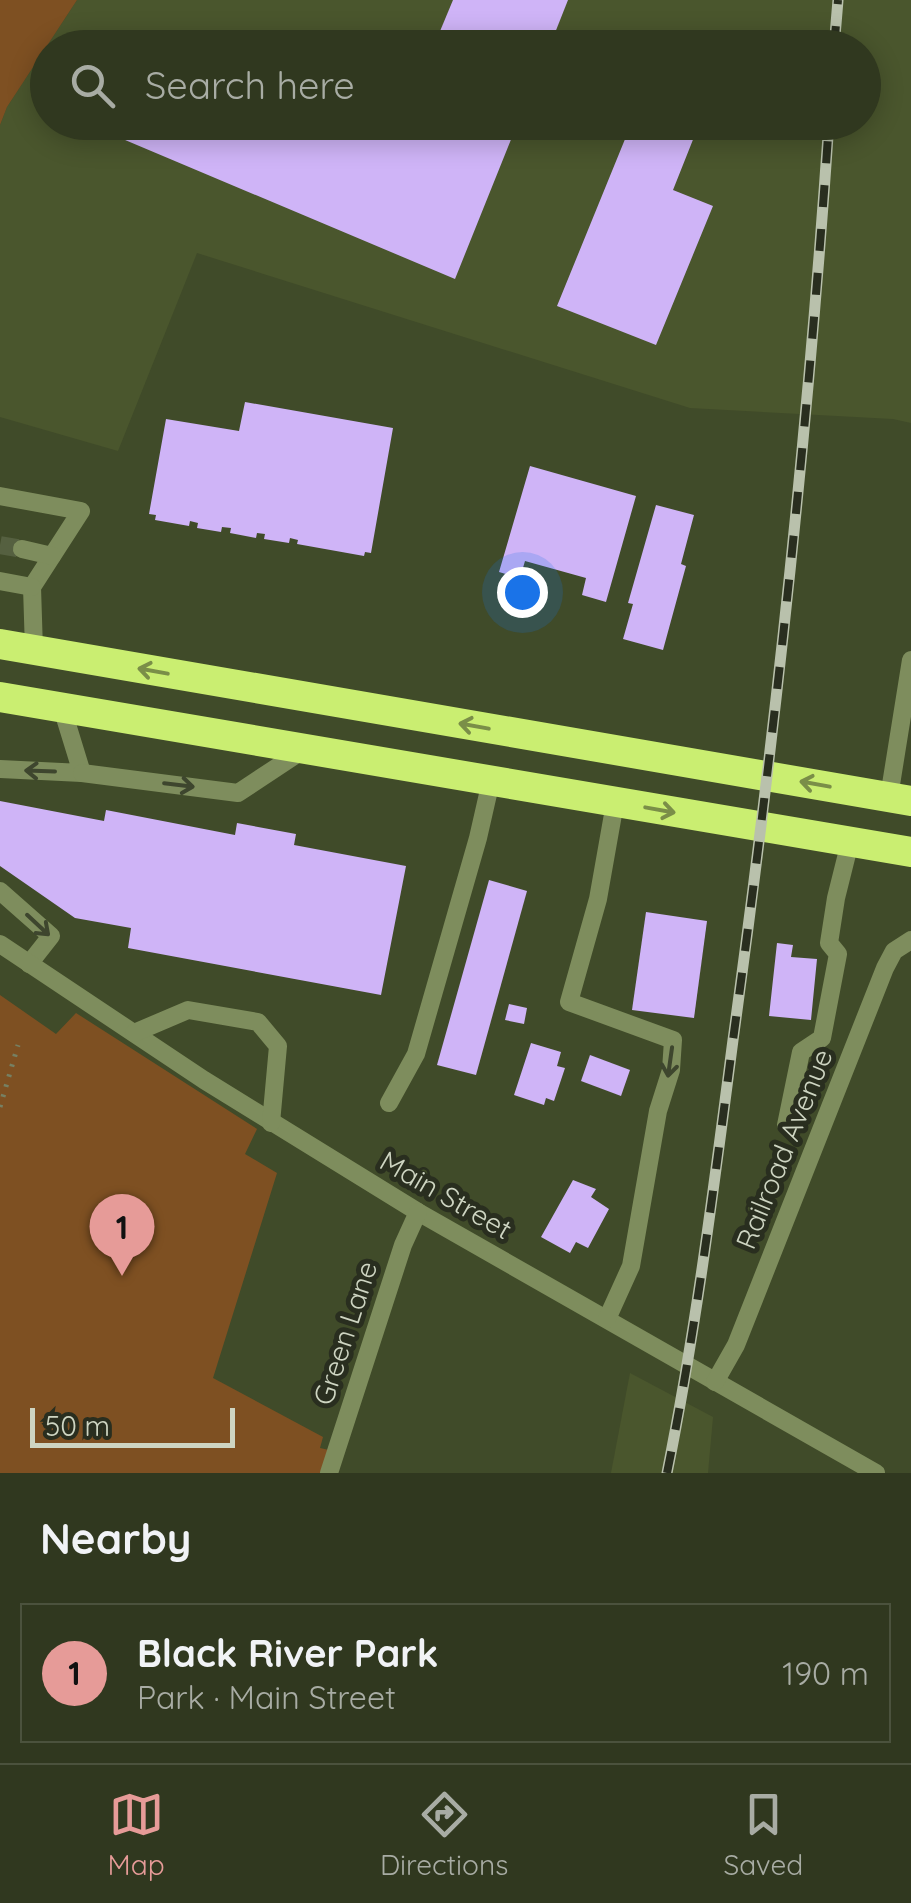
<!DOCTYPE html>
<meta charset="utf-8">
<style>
:root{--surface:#30381f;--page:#3c432c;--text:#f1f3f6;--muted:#a8aca4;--line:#4b523d;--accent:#e69b98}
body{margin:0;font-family:Quicksand,sans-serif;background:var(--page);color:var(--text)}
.scale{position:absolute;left:30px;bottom:25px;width:205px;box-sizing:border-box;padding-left:10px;border:5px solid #ced5c2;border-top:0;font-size:28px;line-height:35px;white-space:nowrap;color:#ced5c2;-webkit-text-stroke:8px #292e1f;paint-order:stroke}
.you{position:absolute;left:522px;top:592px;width:35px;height:35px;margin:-25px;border:8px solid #fff;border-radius:50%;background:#1a73e8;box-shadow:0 0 0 15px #1a73e833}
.badge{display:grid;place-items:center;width:65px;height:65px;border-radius:50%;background:var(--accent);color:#111;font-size:32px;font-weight:700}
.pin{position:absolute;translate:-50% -82px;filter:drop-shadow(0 2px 5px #0008)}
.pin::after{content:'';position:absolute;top:52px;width:35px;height:30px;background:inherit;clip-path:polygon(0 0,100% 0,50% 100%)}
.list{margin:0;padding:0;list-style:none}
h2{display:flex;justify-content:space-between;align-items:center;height:130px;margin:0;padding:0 40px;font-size:42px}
h2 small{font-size:32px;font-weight:400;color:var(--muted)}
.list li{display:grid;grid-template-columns:65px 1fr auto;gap:30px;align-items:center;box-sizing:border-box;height:140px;margin:0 20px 20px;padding:0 20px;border:2px solid var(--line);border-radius:0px}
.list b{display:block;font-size:38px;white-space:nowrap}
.list p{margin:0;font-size:32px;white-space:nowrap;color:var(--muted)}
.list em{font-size:32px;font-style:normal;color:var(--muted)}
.icon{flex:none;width:55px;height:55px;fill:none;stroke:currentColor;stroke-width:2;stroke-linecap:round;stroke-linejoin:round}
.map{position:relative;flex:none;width:911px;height:1473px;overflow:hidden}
.search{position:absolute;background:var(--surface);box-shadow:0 5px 25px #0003;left:30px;right:30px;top:30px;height:110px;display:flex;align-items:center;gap:25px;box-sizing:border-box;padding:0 35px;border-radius:55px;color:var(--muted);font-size:38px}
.sheet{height:290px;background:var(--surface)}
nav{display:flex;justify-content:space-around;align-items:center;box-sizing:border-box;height:140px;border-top:2px solid var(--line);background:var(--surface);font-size:28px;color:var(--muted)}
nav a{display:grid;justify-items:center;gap:5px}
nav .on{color:var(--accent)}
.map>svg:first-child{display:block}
.built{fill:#4a562d;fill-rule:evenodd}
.green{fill:#7e5022}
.building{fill:#cfb4f7}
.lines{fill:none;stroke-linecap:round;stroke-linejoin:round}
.minor-tunnel{stroke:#556040;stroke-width:18;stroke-dasharray:18 9;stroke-linecap:butt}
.path{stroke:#768063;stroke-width:5;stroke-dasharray:2.5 8;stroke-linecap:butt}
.minor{stroke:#7e8d5d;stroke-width:18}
.highway{stroke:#caee71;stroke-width:30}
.rail-casing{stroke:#b9c1ac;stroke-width:11}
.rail{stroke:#292e1f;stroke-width:8;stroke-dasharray:22;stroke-linecap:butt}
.oneway{stroke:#7a8e48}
.oneway2{stroke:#3e462e}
.labels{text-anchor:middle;stroke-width:10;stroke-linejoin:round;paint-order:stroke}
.street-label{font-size:28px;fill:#ced5c2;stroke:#292e1f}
</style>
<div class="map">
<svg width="911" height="1473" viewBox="0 0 911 1473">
<rect width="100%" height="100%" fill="#404b29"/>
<g class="built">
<path d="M 77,0 L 911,0 L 911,423 L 893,419 L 690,408 L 197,253 L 118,451 L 0,417 L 0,125 L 7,107 ZM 48,48 L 864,48 L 864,122 L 48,122 Z"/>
<path d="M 630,1373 L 713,1417 L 708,1473 L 611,1473 Z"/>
</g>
<g class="green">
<path d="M 0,0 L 77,0 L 7,107 L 0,125 Z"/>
<path d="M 0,995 L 56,1034 L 76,1013 L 257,1129 L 245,1154 L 277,1173 L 213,1378 L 323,1437 L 320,1448 L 329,1450 L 321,1473 L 0,1473 Z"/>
</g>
<g class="building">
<path d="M 453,0 L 568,0 L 549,48 L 433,48 Z"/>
<path d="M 139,31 L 179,47 L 179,48 L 132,48 Z"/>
<path d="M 102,122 L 360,122 L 396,138 L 402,122 L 518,122 L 455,279 L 99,129 Z"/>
<path d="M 632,122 L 700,122 L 673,190 L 713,206 L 656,345 L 557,306 Z"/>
<path d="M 245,402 L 393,428 L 371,553 L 365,552 L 364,556 L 297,544 L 298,540 L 290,538 L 289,543 L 264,539 L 265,534 L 257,533 L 256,538 L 230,533 L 231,528 L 222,527 L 221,532 L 197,528 L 198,523 L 190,521 L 189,526 L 155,520 L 156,515 L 149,514 L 166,419 L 239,431 Z"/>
<path d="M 530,466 L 636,496 L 606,602 L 582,595 L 586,578 L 525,561 L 520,578 L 499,572 Z"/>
<path d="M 656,505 L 694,515 L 681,564 L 686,566 L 663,650 L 623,639 L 633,604 L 628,603 Z"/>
<path d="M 0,801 L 104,821 L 106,810 L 235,835 L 237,823 L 296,834 L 294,845 L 406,866 L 381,995 L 128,948 L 131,928 L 75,918 L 0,866 Z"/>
<path d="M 489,880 L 527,891 L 476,1075 L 437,1065 Z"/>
<path d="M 646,912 L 707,921 L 694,1018 L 632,1010 Z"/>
<path d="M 777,943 L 793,945 L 791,957 L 817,959 L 811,1020 L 769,1016 Z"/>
<path d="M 509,1004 L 527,1008 L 524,1024 L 505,1020 Z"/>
<path d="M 531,1043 L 561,1052 L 557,1066 L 565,1068 L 554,1101 L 546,1098 L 544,1105 L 514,1095 Z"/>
<path d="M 590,1055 L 630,1070 L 621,1096 L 581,1081 Z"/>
<path d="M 573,1180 L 596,1189 L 591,1197 L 609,1209 L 588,1248 L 576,1242 L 570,1253 L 541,1237 Z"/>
</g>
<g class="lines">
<path class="minor-tunnel" d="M 0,545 L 22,549"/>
<path class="path" d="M 0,1107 L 18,1045"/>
<g class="minor">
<path d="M 0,496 L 81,511 L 32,587 L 34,650"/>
<path d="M 22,549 L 52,556"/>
<path d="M 0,581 L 32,587"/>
<path d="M 0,769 L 82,773 L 62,708"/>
<path d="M 82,773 L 238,793 L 303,750"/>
<path d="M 889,797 L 911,660"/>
<path d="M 0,891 L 51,936 L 29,964"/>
<path d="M 0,944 L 204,1080 L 418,1212 L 876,1473"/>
<path d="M 134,1033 L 188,1010 L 258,1022 L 278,1046 L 271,1123"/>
<path d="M 389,1103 L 416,1054 L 478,838 L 491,781"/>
<path d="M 786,1125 L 801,1052 L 822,1038 L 838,954 L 829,943 L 836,898 L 850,842"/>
<path d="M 607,1319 L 631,1266 L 658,1111 L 671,1070 L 673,1040 L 569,1002 L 598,899 L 615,803"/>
<path d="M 715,1382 L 736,1345 L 885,968 L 894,951 L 911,940"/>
<path d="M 329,1473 L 403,1245 L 418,1212"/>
</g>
<g class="highway">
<path d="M 0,644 L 911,801"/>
<path d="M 0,697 L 911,852"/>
</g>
<defs>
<g id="rail">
<path d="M 834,48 L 838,0"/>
<path d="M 667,1473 C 696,1330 714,1185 733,1040 C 775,735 808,429 829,122"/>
</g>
</defs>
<use href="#rail" class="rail-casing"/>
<use href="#rail" class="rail"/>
</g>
<defs><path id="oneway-shaft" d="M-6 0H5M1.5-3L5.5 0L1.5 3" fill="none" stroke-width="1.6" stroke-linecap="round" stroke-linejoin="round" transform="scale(2.5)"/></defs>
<g class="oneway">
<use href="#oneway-shaft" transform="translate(153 671) rotate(-170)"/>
<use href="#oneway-shaft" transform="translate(474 726) rotate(-170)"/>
<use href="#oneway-shaft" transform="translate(815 784) rotate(-170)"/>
<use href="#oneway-shaft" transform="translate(660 810) rotate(10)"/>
</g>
<g class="oneway2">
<use href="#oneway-shaft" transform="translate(40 771) rotate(-178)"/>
<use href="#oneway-shaft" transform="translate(179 785) rotate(7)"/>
<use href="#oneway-shaft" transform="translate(38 925) rotate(43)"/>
<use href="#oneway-shaft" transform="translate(670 1062) rotate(98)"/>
</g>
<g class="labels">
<g class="street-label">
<text transform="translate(784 1149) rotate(-68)" y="10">Railroad Avenue</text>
<text transform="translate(446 1195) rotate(30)" y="10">Main Street</text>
<text transform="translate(345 1333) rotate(-72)" y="10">Green Lane</text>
</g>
</g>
</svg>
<div class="scale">50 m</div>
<div class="you"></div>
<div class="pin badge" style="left:122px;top:1276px">1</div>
<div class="search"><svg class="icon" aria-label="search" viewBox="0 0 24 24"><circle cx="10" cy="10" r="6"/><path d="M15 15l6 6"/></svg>Search here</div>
</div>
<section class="sheet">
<h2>Nearby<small></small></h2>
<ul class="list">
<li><span class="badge">1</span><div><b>Black River Park</b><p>Park · Main Street</p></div><em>190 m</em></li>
</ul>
</section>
<nav>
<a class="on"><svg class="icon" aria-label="map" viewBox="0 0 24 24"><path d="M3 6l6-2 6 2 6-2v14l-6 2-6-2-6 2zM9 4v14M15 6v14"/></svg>Map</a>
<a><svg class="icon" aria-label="directions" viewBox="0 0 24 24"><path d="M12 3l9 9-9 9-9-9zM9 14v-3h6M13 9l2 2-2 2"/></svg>Directions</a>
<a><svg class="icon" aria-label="saved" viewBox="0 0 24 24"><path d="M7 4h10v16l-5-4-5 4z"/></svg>Saved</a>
</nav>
